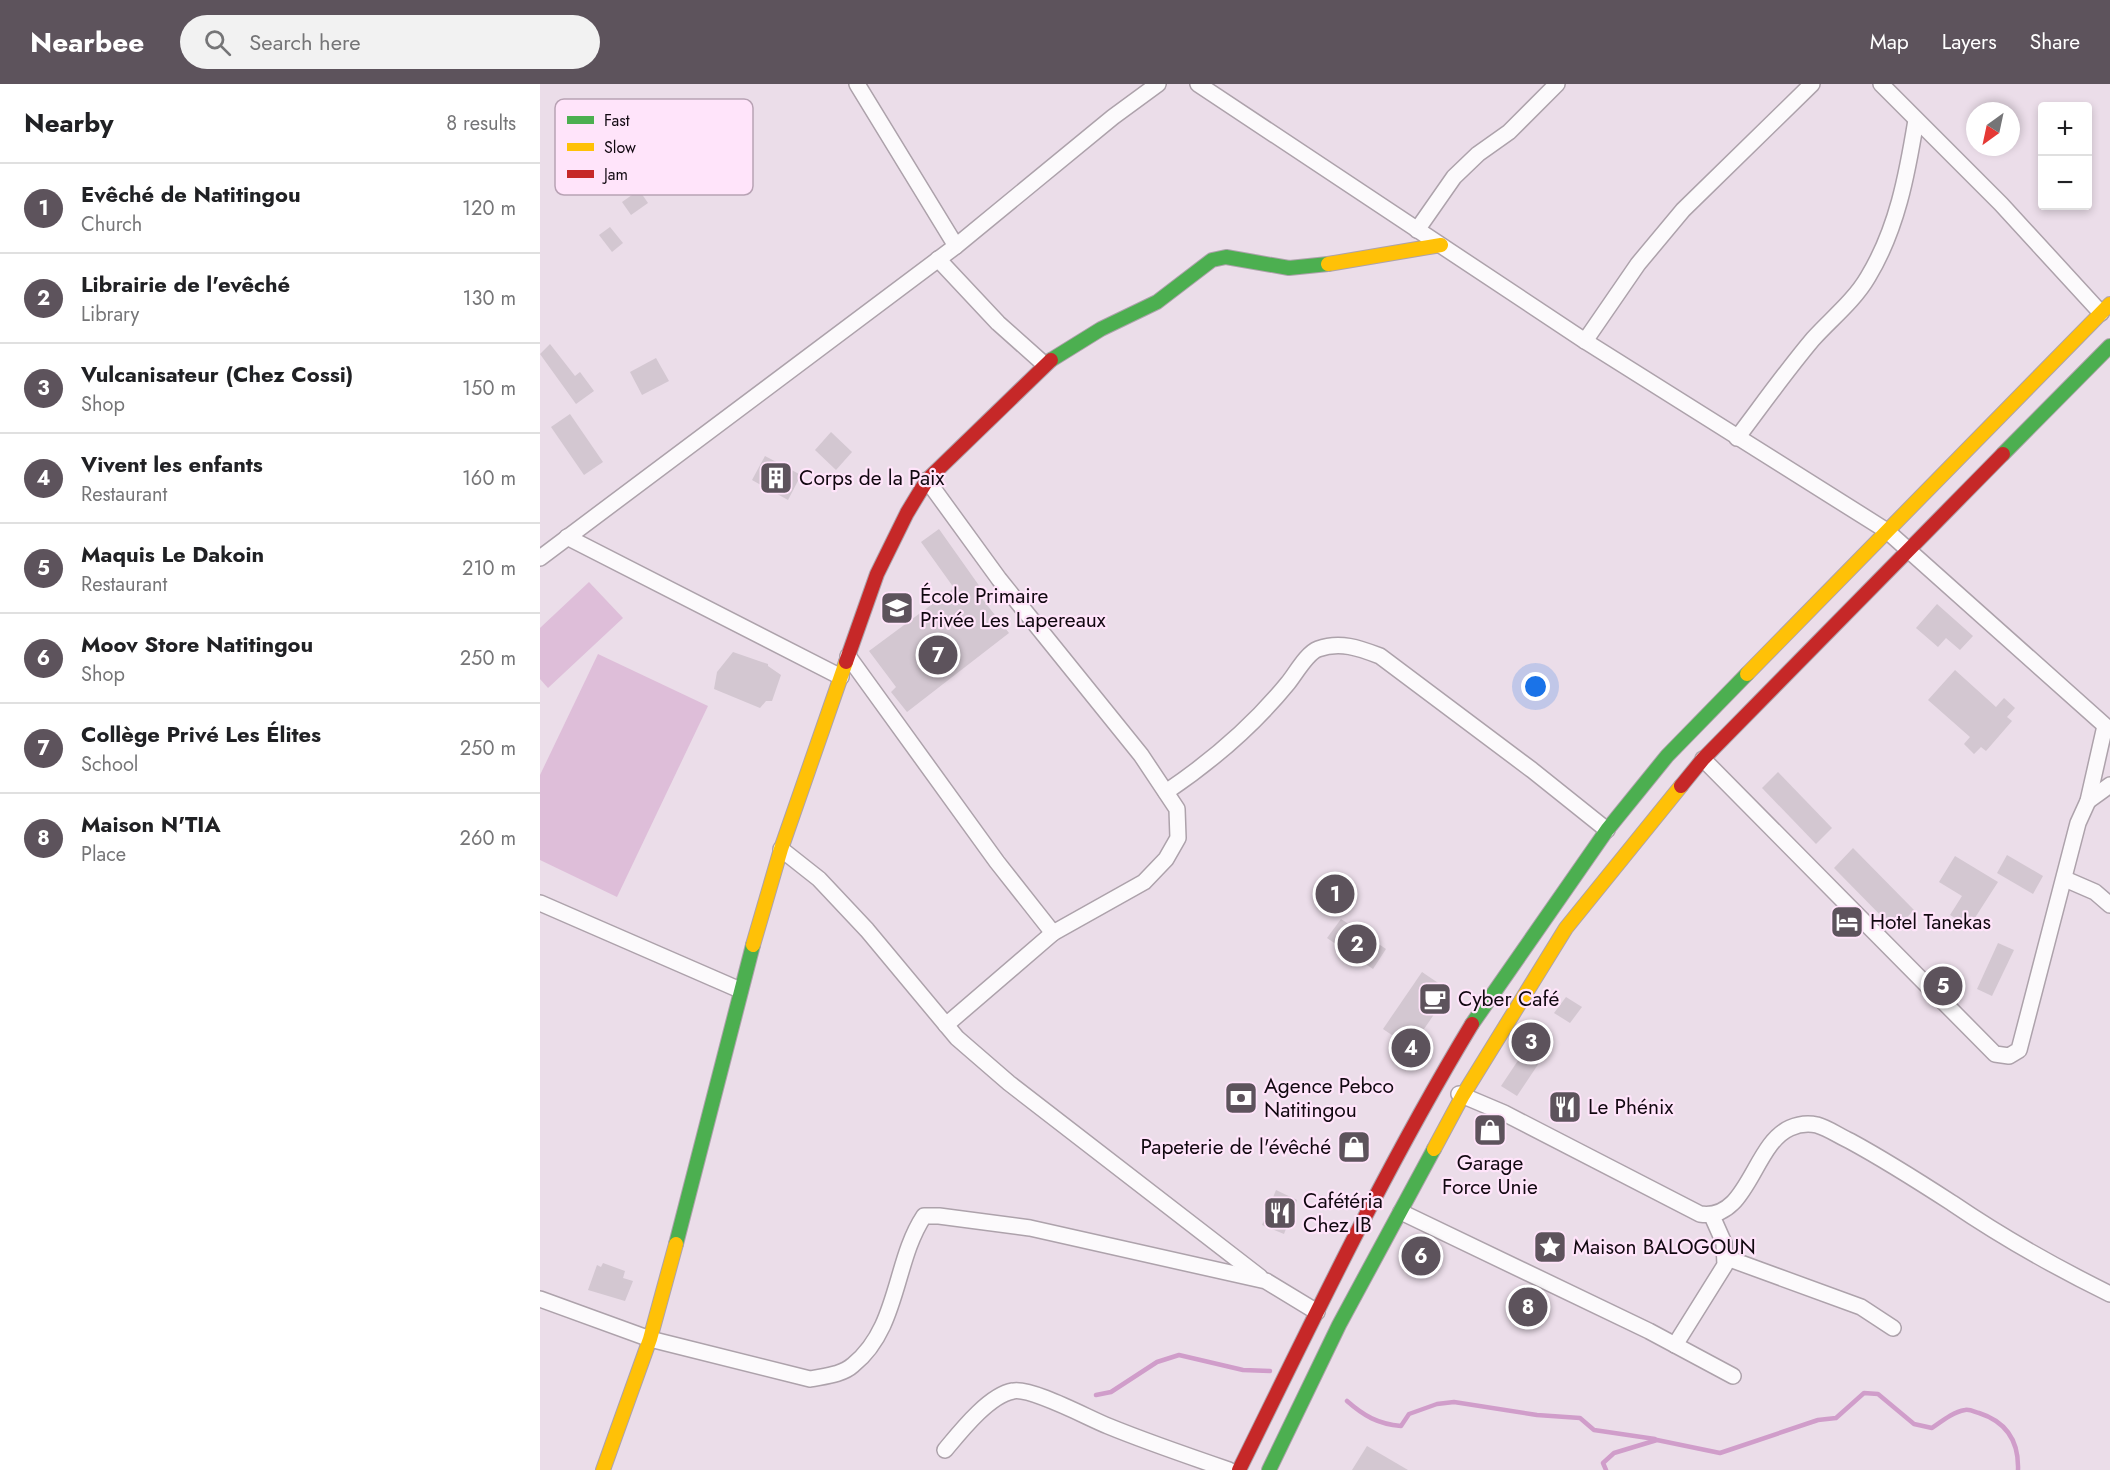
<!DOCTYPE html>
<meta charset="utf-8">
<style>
:root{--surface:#fff;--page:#f2f2f2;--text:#202124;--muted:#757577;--line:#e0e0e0;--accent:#5d535c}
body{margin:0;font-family:Jost,sans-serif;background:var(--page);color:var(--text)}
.controls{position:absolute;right:18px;top:18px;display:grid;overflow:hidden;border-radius:6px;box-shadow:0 3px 9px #0003}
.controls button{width:54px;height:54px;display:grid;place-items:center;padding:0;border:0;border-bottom:2px solid var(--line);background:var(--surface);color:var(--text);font:30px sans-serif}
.compass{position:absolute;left:1426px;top:18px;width:54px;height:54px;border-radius:50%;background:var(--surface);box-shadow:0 3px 9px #0003;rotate:213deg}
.you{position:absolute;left:996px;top:603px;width:21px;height:21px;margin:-15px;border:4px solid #fff;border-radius:50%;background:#1a73e8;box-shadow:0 0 0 9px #1a73e833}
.badge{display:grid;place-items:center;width:39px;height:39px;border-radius:50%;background:var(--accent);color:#fff;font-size:20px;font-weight:700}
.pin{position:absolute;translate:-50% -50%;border:3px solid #fff;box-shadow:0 2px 6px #0006}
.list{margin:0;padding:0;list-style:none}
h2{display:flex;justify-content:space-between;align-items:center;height:78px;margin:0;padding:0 24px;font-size:26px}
h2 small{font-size:20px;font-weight:400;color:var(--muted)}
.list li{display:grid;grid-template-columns:39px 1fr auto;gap:18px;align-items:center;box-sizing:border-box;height:90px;padding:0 24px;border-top:2px solid var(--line)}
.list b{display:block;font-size:22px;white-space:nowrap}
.list p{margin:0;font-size:20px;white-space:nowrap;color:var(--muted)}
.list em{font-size:20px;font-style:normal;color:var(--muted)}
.icon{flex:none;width:33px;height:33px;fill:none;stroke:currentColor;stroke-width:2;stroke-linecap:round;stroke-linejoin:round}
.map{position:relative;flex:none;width:1570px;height:1386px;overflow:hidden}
header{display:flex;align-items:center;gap:36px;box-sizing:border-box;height:84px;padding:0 30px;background:var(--accent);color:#fff}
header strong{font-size:28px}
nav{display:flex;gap:33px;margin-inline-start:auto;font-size:21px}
.search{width:420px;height:54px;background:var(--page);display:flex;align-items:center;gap:15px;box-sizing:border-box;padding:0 21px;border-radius:33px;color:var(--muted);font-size:22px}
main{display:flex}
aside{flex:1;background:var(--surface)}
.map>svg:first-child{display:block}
.green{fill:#debed9}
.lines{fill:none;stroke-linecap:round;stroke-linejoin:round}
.stream{stroke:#d09dca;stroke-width:4.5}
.building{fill:#d3c7d1}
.street-casing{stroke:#ada2ab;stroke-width:18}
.fast-casing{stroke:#ada2ab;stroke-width:16}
.slow-casing{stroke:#ada2ab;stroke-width:16}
.jam-casing{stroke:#ada2ab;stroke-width:16}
.street{stroke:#fcfafc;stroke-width:15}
.fast{stroke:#4caf50;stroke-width:14}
.slow{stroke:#ffc107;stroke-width:14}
.jam{stroke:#c62828;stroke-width:14}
.labels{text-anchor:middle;stroke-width:4.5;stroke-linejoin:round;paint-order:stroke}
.poi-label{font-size:21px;fill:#110810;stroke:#ffe4fa;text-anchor:start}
.key{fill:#ffe4fa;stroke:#b8a2b4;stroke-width:1.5}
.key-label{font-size:16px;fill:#110810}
</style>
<header>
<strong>Nearbee</strong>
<div class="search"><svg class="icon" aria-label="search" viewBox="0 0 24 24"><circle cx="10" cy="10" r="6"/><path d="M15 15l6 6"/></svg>Search here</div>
<nav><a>Map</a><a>Layers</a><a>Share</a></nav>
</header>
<main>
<aside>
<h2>Nearby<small>8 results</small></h2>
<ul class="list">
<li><span class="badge">1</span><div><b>Evêché de Natitingou</b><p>Church</p></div><em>120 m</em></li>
<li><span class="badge">2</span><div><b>Librairie de l'evêché</b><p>Library</p></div><em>130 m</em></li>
<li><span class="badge">3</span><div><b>Vulcanisateur (Chez Cossi)</b><p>Shop</p></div><em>150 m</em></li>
<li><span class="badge">4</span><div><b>Vivent les enfants</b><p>Restaurant</p></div><em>160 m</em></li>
<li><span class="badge">5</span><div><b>Maquis Le Dakoin</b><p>Restaurant</p></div><em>210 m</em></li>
<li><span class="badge">6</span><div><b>Moov Store Natitingou</b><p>Shop</p></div><em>250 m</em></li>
<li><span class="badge">7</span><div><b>Collège Privé Les Élites</b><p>School</p></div><em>250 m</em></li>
<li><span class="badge">8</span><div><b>Maison N'TIA</b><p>Place</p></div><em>260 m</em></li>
</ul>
</aside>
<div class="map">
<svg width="1570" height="1386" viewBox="0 0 1570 1386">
<rect width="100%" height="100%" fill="#ebdde9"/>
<g class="green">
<path d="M 49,498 L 83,534 L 8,604 L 0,595 L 0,544 Z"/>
<path d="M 58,570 L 168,622 L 77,813 L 0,776 L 0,691 Z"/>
</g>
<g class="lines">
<g class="stream">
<path d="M 556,1311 L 571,1308 L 617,1278 L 639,1271 L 703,1286 L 730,1287"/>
<path d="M 807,1317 C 824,1332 838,1340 861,1342 L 869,1330 L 897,1320 L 914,1318 L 997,1331 L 1040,1334 L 1054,1346 L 1115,1355"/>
<path d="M 1066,1386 L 1063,1379 L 1074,1369 L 1117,1356 L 1180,1369 L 1278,1336 L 1296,1334 L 1324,1309 L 1338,1310 L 1374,1340 L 1392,1344 C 1402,1337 1413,1328 1425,1326 C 1430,1325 1435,1328 1439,1329 C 1467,1338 1479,1358 1478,1386"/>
</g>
</g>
<g class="building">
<path d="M 99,106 L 108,119 L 91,131 L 82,118 Z"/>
<path d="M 70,143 L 83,159 L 72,168 L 59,151 Z"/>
<path d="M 10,260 L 35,292 L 40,288 L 54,307 L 36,320 L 0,270 Z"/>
<path d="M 116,274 L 129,297 L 102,311 L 90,288 Z"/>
<path d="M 30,330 L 63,378 L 44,391 L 11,343 Z"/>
<path d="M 291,348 L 312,368 L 296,386 L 275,366 Z"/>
<path d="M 225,372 L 261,391 L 248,416 L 212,396 Z"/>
<path d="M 399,445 L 445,510 L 440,512 L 469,549 L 367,628 L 351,608 L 356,603 L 329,567 L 414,504 L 381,458 Z"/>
<path d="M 1397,520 L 1433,552 L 1420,566 L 1406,554 L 1398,563 L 1376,544 Z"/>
<path d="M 193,568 L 228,580 L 228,582 L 241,591 L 232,617 L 226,617 L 220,624 L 174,605 L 177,588 Z"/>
<path d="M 1415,586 L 1456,623 L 1464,614 L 1475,624 L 1467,633 L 1472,637 L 1446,667 L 1441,663 L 1434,670 L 1424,660 L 1430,653 L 1388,616 Z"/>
<path d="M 1238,688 L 1292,744 L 1276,760 L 1222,704 Z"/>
<path d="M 1313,764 L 1374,826 L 1355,846 L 1294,784 Z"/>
<path d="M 1467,771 L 1503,792 L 1493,810 L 1457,789 Z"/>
<path d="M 1415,772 L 1458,798 L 1429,843 L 1410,831 L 1422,812 L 1399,798 Z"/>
<path d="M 801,835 L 846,865 L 833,885 L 787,854 Z"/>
<path d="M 1458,859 L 1474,866 L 1452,912 L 1437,905 Z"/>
<path d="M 882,888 L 910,907 L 871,964 L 843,945 Z"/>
<path d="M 1026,913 L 1042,923 L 1030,939 L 1014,929 Z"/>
<path d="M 983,969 L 999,979 L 977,1012 L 961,1002 Z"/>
<path d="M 1018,1012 L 1037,1024 L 1031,1034 L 1012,1023 Z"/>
<path d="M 736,1106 L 757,1116 L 744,1150 L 722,1141 Z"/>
<path d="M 63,1179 L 85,1187 L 83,1194 L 93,1197 L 85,1217 L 48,1206 L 57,1181 L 61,1183 Z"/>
<path d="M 827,1362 L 868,1386 L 812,1386 Z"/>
</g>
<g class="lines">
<defs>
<g id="street">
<path d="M 317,0 L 416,162"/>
<path d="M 658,0 L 1045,257 L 1347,447 L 1570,646"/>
<path d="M 1341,0 L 1461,120 L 1561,229"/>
<path d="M 877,146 L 914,93 L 938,70 L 969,48 L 1017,0"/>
<path d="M 398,175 L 458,239 L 504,280"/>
<path d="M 1045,257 L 1098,180 L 1143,126 L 1272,0"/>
<path d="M 1197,354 C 1222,321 1246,287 1273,255 C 1291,235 1314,217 1328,193 C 1357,145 1367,91 1376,36"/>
<path d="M 387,396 L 459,495 L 601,671 L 637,725 L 638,754 L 626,775 L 604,798 L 513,849 L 406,941"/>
<path d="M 27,453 L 301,593"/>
<path d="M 0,474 L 416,162 L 573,33 L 618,0"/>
<path d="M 308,572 L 457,778 L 513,849"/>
<path d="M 1163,675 L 1455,970 L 1469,972 L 1479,966 L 1538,739 L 1548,717 L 1565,642"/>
<path d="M 626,708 C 672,677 713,642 748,599 C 756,589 767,569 778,565 C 800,557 819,564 840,572 L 992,686 L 1067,746"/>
<path d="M 1548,717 L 1570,701"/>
<path d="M 241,765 L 279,795 L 327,846 L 417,954 L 469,999 L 720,1193"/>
<path d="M 1525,795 L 1555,808 L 1570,821"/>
<path d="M 0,819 L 200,906"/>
<path d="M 919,1010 L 964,1029 L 1160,1130 C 1208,1138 1213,1060 1250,1044 C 1259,1040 1268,1039 1277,1041 C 1288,1044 1299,1052 1310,1057 C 1345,1076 1378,1097 1412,1119 C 1462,1153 1515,1183 1570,1210"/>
<path d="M 861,1128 L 1109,1247 L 1193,1292"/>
<path d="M 1187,1174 L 1321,1223 L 1353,1244"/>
<path d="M 0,1215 L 110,1255 L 270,1295 C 284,1292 302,1291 313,1281 C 359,1244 354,1177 384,1132 L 399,1132 L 490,1144 L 726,1197 L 777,1228"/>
<path d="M 1135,1261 L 1185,1181 L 1184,1159 L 1172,1132"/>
<path d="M 405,1366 C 420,1348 449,1311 473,1307 C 491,1303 548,1334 568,1342 C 607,1358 648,1372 689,1386"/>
</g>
<g id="fast">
<path d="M 511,276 L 561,245 L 617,218 L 672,176 L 686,173 L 749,184 L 788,180"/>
<path d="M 1463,370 L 1570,262"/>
<path d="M 932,940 L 1067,746 L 1127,672 L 1207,590"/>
<path d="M 136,1160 L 213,861"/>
<path d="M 729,1386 L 799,1241 L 894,1065"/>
</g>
<g id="slow">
<path d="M 788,180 L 901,161"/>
<path d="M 1207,590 L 1570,220"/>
<path d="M 213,861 L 241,765 L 306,578"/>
<path d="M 894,1065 L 923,1011 L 1026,844 L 1141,702"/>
<path d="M 63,1386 L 110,1255 L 136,1160"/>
</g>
<g id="jam">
<path d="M 306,578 L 337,490 L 367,429 L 387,396 L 511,276"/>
<path d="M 1141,702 L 1163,675 L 1463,370"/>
<path d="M 699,1386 C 773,1236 845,1084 932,940"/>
</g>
</defs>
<use href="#street" class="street-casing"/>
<use href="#fast" class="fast-casing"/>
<use href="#slow" class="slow-casing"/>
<use href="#jam" class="jam-casing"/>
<use href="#street" class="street"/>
<use href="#fast" class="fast"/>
<use href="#slow" class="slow"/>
<use href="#jam" class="jam"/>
</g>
<defs>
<symbol id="building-square" viewBox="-11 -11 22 22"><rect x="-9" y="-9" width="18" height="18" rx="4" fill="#5d535c" stroke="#ffe4fa"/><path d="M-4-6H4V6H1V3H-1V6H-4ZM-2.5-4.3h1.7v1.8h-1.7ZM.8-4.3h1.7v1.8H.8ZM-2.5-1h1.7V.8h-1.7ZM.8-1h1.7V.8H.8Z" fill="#fff"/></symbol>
<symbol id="school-square" viewBox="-11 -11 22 22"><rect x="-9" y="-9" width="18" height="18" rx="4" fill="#5d535c" stroke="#ffe4fa"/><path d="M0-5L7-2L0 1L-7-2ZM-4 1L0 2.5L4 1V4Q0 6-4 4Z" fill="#fff"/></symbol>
<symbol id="hotel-square" viewBox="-11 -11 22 22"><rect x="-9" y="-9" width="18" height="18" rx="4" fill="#5d535c" stroke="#ffe4fa"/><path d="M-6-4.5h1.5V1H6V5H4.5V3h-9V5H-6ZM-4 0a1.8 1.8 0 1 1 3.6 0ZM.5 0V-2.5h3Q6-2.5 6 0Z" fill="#fff"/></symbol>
<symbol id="cafe-square" viewBox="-11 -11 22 22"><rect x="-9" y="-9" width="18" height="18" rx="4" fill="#5d535c" stroke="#ffe4fa"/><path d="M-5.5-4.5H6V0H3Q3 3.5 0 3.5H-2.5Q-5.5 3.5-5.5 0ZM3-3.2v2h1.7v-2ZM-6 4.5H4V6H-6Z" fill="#fff"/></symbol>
<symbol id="bank-square" viewBox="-11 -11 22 22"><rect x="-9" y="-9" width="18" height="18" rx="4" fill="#5d535c" stroke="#ffe4fa"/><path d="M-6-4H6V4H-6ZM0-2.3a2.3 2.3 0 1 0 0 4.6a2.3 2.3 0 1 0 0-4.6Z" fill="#fff"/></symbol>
<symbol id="restaurant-square" viewBox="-11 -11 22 22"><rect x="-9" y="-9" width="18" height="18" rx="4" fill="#5d535c" stroke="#ffe4fa"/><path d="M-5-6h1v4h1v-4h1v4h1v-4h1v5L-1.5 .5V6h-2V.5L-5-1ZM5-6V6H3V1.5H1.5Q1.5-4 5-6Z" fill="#fff"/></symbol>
<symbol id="shop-square" viewBox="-11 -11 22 22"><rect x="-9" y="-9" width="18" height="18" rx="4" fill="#5d535c" stroke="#ffe4fa"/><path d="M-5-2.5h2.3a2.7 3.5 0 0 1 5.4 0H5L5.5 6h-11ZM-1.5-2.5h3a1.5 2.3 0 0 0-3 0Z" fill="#fff"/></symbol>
<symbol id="sight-square" viewBox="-11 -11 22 22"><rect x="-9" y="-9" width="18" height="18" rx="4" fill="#5d535c" stroke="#ffe4fa"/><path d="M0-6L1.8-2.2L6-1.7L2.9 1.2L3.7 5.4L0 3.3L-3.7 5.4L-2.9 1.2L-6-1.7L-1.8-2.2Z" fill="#fff"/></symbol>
</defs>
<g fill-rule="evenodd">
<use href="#building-square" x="217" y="375" width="38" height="38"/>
<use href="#school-square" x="338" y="505" width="38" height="38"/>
<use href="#hotel-square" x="1288" y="819" width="38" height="38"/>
<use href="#cafe-square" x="876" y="896" width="38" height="38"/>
<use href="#bank-square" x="682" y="995" width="38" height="38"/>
<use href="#restaurant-square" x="1006" y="1004" width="38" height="38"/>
<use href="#shop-square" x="931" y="1027" width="38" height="38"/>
<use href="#shop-square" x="795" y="1044" width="38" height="38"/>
<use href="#restaurant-square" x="721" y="1110" width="38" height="38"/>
<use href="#sight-square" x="991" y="1144" width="38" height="38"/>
</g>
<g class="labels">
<g class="poi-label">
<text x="259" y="401">Corps de la Paix</text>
<text x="380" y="519">École Primaire<tspan x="380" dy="24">Privée Les Lapereaux</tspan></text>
<text x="1330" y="845">Hotel Tanekas</text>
<text x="918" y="922">Cyber Café</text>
<text x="724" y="1009">Agence Pebco<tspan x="724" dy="24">Natitingou</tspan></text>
<text x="1048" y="1030">Le Phénix</text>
<text x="791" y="1070" text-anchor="end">Papeterie de l'évêché</text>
<text x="950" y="1086" text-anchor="middle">Garage<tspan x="950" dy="24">Force Unie</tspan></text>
<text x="763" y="1124">Cafétéria<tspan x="763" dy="24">Chez IB</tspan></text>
<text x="1033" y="1170">Maison BALOGOUN</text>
</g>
</g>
<rect x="15" y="15" width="198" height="96" rx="9" class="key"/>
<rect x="27" y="32" width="27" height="8" fill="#4caf50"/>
<rect x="27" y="59" width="27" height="8" fill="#ffc107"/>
<rect x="27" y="86" width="27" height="8" fill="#c62828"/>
<g class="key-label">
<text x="64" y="42">Fast</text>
<text x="64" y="69">Slow</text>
<text x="64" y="96">Jam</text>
</g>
</svg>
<div class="controls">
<button>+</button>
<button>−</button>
</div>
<svg class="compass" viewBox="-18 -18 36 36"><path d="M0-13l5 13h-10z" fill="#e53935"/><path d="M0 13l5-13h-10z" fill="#757577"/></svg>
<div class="you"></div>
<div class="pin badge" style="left:795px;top:810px">1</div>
<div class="pin badge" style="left:817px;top:860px">2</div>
<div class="pin badge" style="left:991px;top:958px">3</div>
<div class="pin badge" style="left:871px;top:964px">4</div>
<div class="pin badge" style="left:1403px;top:902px">5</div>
<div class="pin badge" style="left:881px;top:1172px">6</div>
<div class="pin badge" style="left:398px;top:571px">7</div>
<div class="pin badge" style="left:988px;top:1223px">8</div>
</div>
</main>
